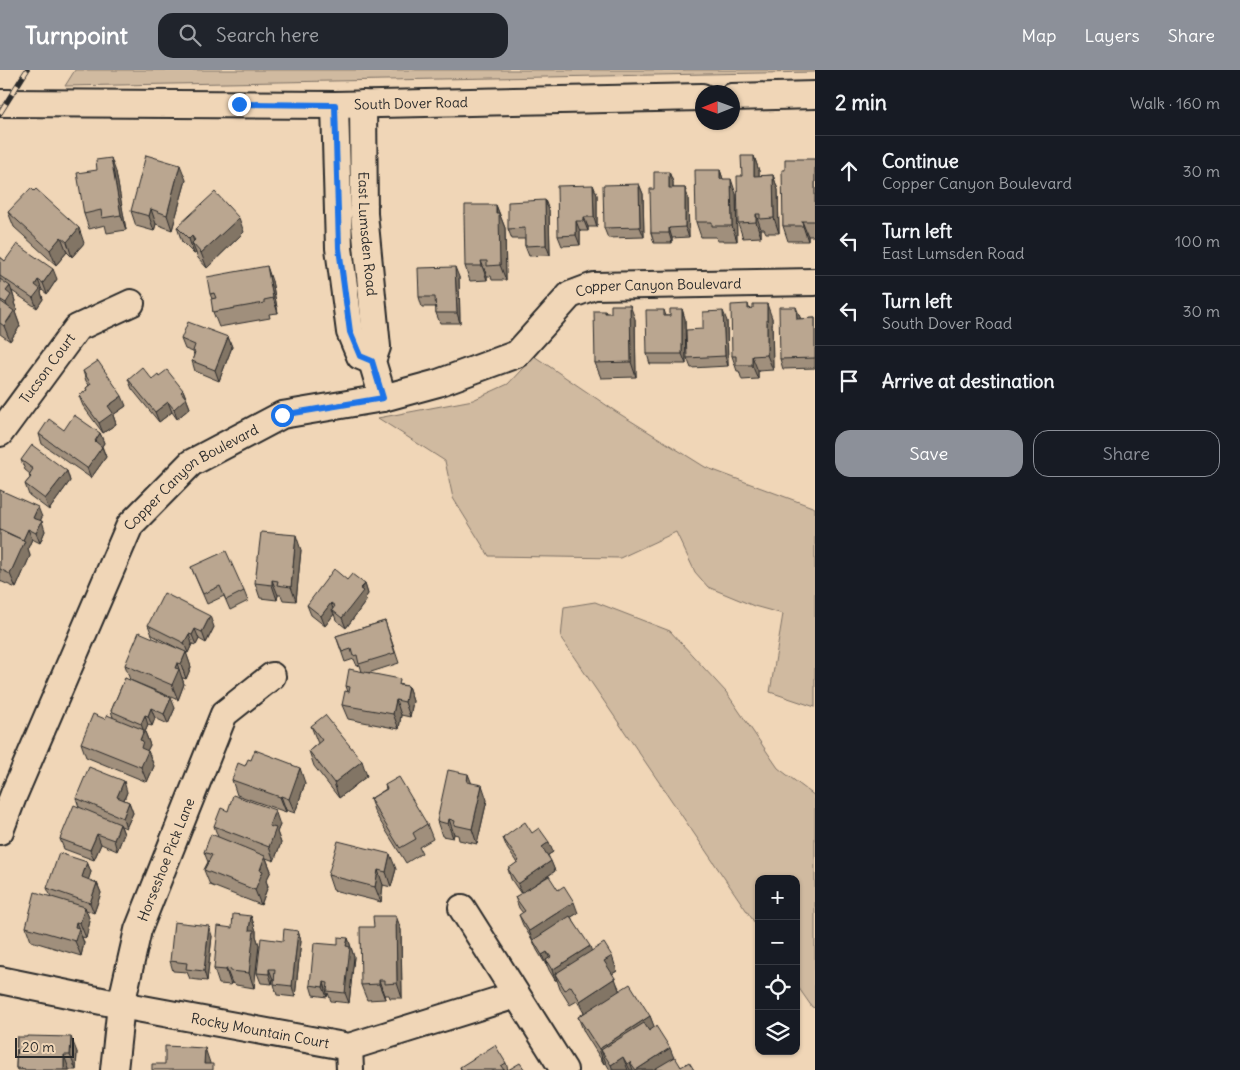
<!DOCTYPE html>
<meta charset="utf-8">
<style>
:root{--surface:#171b24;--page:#20242c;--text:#f1f3f6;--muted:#9ea1a6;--line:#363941;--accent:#8c9099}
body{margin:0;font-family:Delius,sans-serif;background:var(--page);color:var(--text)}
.controls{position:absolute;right:15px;bottom:15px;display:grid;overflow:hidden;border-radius:10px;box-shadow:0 1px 4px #0004}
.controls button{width:45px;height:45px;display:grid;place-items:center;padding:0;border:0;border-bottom:1px solid var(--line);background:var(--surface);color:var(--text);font:25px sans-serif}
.compass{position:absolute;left:695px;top:15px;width:45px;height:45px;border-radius:50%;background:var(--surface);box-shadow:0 1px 4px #0004;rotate:269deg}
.scale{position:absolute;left:15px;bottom:12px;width:59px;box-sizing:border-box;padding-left:5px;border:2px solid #2b2b2b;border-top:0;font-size:14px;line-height:18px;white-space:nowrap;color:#2b2b2b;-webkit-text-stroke:4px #f0d6b7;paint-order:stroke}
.stop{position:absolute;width:15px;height:15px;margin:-11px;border:4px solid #1a73e8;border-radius:50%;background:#fff}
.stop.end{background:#1a73e8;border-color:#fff;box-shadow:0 1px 5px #0008}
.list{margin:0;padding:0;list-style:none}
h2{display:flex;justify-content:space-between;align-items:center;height:65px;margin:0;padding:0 20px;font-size:21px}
h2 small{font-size:16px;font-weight:400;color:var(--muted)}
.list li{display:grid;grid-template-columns:32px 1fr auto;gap:15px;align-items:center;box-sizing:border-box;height:70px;padding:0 20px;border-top:1px solid var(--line)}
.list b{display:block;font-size:19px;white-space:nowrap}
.list p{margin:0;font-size:16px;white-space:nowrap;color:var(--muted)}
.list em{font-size:16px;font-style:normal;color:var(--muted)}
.actions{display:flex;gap:10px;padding:15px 20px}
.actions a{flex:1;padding:11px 0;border:1px solid var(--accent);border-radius:15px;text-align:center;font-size:18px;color:var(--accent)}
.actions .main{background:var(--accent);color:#fff}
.icon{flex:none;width:28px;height:28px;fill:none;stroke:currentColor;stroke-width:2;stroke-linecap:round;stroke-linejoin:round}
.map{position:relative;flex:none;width:815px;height:1000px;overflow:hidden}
header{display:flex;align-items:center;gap:30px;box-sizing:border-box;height:70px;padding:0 25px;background:var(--accent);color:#fff}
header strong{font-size:24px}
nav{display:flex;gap:28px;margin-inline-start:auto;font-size:18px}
.search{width:350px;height:45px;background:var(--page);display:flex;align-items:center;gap:12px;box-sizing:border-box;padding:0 18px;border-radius:15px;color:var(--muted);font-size:19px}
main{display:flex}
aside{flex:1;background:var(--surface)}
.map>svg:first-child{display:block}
.green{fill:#d0baa0;stroke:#7e7266}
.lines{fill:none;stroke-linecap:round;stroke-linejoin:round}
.minor-casing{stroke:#2b2b2b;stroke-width:30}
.minor{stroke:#f0d6b7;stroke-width:26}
.rail-casing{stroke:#2b2b2b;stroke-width:5.5}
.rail{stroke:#f0d6b7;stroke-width:4;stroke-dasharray:11;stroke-linecap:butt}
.wall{fill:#a08f7c;stroke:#2b2b2b}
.shaded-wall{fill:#827465;stroke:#2b2b2b}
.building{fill:#baa690;stroke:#2b2b2b}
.route{stroke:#1a73e8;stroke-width:6}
.labels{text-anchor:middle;stroke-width:4.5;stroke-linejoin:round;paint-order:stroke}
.street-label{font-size:14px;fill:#2b2b2b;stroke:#f0d6b7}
</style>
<header>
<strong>Turnpoint</strong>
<div class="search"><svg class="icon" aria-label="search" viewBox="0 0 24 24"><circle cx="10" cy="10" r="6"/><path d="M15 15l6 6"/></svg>Search here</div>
<nav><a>Map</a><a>Layers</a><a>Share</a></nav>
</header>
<main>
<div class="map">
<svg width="815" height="1000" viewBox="0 0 815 1000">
<rect width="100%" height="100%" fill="#f0d6b7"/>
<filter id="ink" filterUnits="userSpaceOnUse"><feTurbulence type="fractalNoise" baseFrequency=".02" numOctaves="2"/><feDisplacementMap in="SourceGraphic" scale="10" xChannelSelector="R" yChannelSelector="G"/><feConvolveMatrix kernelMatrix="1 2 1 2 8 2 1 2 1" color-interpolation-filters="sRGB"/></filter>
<g filter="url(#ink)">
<g class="green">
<path d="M 75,0 L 815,0 L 815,2 L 65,16 Z"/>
<path d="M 534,286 L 615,341 L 705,397 L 815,438 L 815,637 L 770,622 L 783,544 L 754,536 L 708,517 L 695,502 L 676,462 L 620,488 L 489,486 L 453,428 L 445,391 L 378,348 L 473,330 L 508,314 Z"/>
<path d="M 595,532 L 670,561 L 726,622 L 778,698 L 815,726 L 815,938 L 812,937 L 796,914 L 796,809 L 759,809 L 759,859 L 561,568 L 564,537 Z"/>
</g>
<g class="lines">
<defs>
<g id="minor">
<path d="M 732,27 L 815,25"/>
<path id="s1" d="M 0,33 L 335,35 L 702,27"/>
<path id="s2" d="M 363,34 L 364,144 L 377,277 L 372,291 L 383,328"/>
<path d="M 335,35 L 339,178 L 350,262 L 360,286 L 372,291"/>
<path id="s3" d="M 0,363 L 77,258 L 131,233"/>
<path id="s4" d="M 0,761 L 14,724 L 130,455 L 191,393 L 282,345 L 383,328 L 438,313 L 517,284 L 570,225 L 594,216 L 815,212"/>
<path d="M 462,838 L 564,1000"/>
<path id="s5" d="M 0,910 L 121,935 L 349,977 L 516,925"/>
<path d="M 349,977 L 350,1000"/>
<path id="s6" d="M 114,1000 L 121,935 L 138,860 L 224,644 L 272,606"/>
</g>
</defs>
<use href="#minor" class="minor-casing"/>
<use href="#minor" class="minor"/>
<defs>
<path id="rail" d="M 0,43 L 27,0"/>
</defs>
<use href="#rail" class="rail-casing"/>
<use href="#rail" class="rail"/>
</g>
<g class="wall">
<path d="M 754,86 L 759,101 L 759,106 L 773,105 L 778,120 L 779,163 L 766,163 L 764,159 L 761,159 L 761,167 L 743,168 L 738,153 L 742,106 Z"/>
<path d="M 815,89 L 815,166 L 808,166 L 808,171 L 788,171 L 783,156 L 785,100 Z"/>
<path d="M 720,100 L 723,109 L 736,124 L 737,171 L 717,171 L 716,167 L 701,167 L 696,152 Z"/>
<path d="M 116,102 L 126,160 L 107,163 L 105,155 L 89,159 L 84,144 Z"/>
<path d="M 669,102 L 673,112 L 673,118 L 685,118 L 688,128 L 689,167 L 672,168 L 672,173 L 654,173 L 651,163 L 654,119 Z"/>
<path d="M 186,110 L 172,160 L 156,154 L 154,161 L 136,156 L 131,141 Z"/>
<path d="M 639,114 L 643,124 L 644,167 L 608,168 L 604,158 Z"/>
<path d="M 593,115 L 597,125 L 597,157 L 588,157 L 588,161 L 580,161 L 580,175 L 562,176 L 558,166 Z"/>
<path d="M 496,135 L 505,158 L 506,210 L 492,210 L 491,206 L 487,206 L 487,210 L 470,211 L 465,196 Z"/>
<path d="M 549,140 L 550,185 L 529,186 L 525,176 L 525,169 L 512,169 L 508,159 Z"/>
<path d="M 8,142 L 84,173 L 72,187 L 67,182 L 56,195 L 14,157 Z"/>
<path d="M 177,157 L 244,162 L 207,198 L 198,188 L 196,183 L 194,184 L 182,172 Z"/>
<path d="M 0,187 L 5,191 L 57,209 L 47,224 L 42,220 L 41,222 L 43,229 L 37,238 L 12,221 L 15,231 L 14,233 L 17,240 L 15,242 L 20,256 L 10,271 L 0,264 Z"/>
<path d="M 459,207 L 460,253 L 440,253 L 436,243 L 436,237 L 422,237 L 419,227 Z"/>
<path d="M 272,211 L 278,243 L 269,244 L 270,248 L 219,257 L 213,242 L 212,229 L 210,224 Z"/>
<path d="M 748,234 L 749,238 L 772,248 L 773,300 L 758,301 L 758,309 L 742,310 L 739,301 L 737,301 L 732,286 Z"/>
<path d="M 682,239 L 685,249 L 686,294 L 650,294 L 647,284 L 664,240 L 666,246 L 670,246 Z"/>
<path d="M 605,241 L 606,243 L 635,249 L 636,307 L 601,308 L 595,293 Z"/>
<path d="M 800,247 L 800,249 L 815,248 L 815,298 L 783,299 L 780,289 Z"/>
<path d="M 727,251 L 728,296 L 691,298 L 687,288 L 703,259 Z"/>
<path d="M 228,267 L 232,277 L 219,311 L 195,301 L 192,291 L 194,285 L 193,282 L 185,279 L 181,269 Z"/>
<path d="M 83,301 L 126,336 L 113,345 L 116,354 L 103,363 L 83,336 L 79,326 L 87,320 L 86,318 L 89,315 L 86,311 Z"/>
<path d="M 159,306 L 183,320 L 190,338 L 177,349 L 172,342 L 159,352 L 132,319 L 128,309 L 152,309 Z"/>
<path d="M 64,360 L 100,363 L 104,373 L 102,376 L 106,387 L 91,408 L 42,374 L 39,364 Z"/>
<path d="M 21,390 L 67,401 L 70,411 L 49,440 L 29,425 L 25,414 L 30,408 L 29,405 L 30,404 L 25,400 Z"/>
<path d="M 0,420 L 42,447 L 40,451 L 45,461 L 40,473 L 32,469 L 28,478 L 30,486 L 16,518 L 0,511 Z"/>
<path d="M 301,480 L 296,531 L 283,530 L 281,525 L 278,525 L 277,530 L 260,528 L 255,513 Z"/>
<path d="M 191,497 L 244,521 L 248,531 L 230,540 L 224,526 L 207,534 Z"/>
<path d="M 347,510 L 365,514 L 368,524 L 365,528 L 366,531 L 346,558 L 336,550 L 334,544 L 325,556 L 311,545 L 307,535 Z"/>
<path d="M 385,551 L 399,593 L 368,603 L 402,615 L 408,616 L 413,631 L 410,647 L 401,645 L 399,659 L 348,649 L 342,635 L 348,622 L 346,616 L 362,602 L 360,595 L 357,596 L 354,589 L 345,592 L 336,566 Z"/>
<path d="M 148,555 L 214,557 L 206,573 L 199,569 L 196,575 L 192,574 L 188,583 L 186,583 L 191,597 L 186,609 L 183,608 L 182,608 L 184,614 L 178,630 L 130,610 L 125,595 L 183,581 L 152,565 Z"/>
<path d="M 125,608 L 175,638 L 168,654 L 155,648 L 152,656 L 148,655 L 145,662 L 150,675 L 147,681 L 148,681 L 154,696 L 147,712 L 86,687 L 81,673 L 105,649 L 113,647 L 111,641 Z"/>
<path d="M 311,656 L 367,706 L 339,728 L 314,696 L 309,681 L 318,673 L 317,671 Z"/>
<path d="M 251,690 L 293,696 L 305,713 L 295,743 L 286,740 L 286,742 L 237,725 L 232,710 Z"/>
<path d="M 472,713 L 487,730 L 477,774 L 459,770 L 458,765 L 454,764 L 453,768 L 442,766 L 437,751 Z"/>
<path d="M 385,715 L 427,754 L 433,769 L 419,777 L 422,783 L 406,793 L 375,743 L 370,729 L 386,719 Z"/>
<path d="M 127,722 L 124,730 L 129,732 L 133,743 L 126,758 L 121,756 L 124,764 L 117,781 L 101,774 L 94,790 L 64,779 L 60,769 L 79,737 L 76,728 Z"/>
<path d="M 228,741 L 280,755 L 277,762 L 281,773 L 274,791 L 266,788 L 271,801 L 266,811 L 268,816 L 261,835 L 210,815 L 204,800 L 208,792 L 204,782 L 218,767 L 214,756 Z"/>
<path d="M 532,763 L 553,782 L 548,785 L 555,801 L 529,819 L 558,820 L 578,843 L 571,847 L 591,881 L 617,901 L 612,904 L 620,920 L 650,946 L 654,958 L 673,987 L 681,997 L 694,1000 L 610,1000 L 606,993 L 604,994 L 584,962 L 578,947 L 584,943 L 577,931 L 570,935 L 560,919 L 557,910 L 555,910 L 549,900 L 547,895 L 546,895 L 537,880 L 533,871 L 523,855 L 519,845 L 523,843 L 519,838 L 515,827 L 521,824 L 511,809 L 508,799 L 517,793 L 507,778 L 503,768 Z"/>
<path d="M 87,792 L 91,802 L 88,810 L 97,813 L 101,823 L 94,843 L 86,840 L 90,851 L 86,868 L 82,867 L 84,873 L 81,886 L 31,871 L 26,857 L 51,827 L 47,818 Z"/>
<path d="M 396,799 L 391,817 L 383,815 L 381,832 L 333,820 L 328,805 Z"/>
<path d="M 251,846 L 256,861 L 256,866 L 259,875 L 254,918 L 236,915 L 235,914 L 232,913 L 231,915 L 219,914 L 214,899 L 232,858 Z"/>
<path d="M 396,846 L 401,860 L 402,928 L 390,928 L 389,925 L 384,925 L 385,929 L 367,930 L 361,915 L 374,857 Z"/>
<path d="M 298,861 L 301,871 L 295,927 L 277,925 L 274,914 L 274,909 L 273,909 L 272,914 L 261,913 L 257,903 L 283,871 Z"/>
<path d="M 212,866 L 207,911 L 190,909 L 187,902 L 173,901 L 170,891 Z"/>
<path d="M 348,868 L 354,887 L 349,933 L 331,931 L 328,923 L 327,927 L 313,925 L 310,915 L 338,875 Z"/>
<path d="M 17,967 L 77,982 L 76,1000 L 17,1000 L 16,998 Z"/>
<path d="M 506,993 L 508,1000 L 525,1000 L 461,1000 L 460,997 Z"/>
</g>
<g class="shaded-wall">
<path d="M 754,86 L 759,101 L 759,121 L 754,106 Z"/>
<path d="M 111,88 L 116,102 L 126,160 L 121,145 Z"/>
<path d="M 180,95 L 186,110 L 172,160 L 167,145 Z"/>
<path d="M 720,100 L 725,115 L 720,109 Z"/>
<path d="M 669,102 L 673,112 L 673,128 L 669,118 Z"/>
<path d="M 773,105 L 778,120 L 779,163 L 774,148 Z"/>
<path d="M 731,109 L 736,124 L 737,171 L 732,156 Z"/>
<path d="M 639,114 L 643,124 L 644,167 L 640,157 Z"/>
<path d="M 593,115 L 597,125 L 597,157 L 594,147 Z"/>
<path d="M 685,118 L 688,128 L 689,167 L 685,157 Z"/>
<path d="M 545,130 L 549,140 L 550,185 L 546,175 Z"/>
<path d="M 496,135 L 505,158 L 506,210 L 500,195 Z"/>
<path d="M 151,139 L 156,154 L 154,161 L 149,146 Z"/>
<path d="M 756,144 L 761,159 L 761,167 L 756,152 Z"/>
<path d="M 584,147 L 588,157 L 588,161 L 584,151 Z"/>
<path d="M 239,148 L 244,162 L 207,198 L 201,183 Z"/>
<path d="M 576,151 L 580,161 L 580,175 L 576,165 Z"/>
<path d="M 802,151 L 808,166 L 808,171 L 803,156 Z"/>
<path d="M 79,158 L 84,173 L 72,187 L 67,172 Z"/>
<path d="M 669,158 L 672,168 L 672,173 L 669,163 Z"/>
<path d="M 192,166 L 196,177 L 192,173 L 196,183 L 194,184 L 189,169 Z"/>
<path d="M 61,167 L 67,182 L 56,195 L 50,180 Z"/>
<path d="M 481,191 L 487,206 L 487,210 L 482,196 Z"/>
<path d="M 267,196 L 272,211 L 278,243 L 273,228 Z"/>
<path d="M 455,197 L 459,207 L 460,253 L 457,243 Z"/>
<path d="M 53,199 L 57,209 L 47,224 L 43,213 Z"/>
<path d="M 38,210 L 42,220 L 41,222 L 43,229 L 37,238 L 33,228 L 35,215 Z"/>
<path d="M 10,216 L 15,231 L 14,233 L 17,240 L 15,242 L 20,256 L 10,271 L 4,256 L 11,247 L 6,233 L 6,221 Z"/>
<path d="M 767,234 L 772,248 L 773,300 L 767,285 Z"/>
<path d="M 630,235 L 635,249 L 636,307 L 631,292 Z"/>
<path d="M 796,237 L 800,247 L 800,259 L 797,249 Z"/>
<path d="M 682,239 L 685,249 L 686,294 L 682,284 Z"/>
<path d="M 723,241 L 727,251 L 728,296 L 725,286 Z"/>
<path d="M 228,267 L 232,277 L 219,311 L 215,300 Z"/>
<path d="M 752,286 L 758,301 L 758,309 L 752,295 Z"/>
<path d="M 183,320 L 190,338 L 177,349 L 174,339 L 181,322 Z"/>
<path d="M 122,326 L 126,336 L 113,345 L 116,354 L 103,363 L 99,353 L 108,336 Z"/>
<path d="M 168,332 L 172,342 L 159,352 L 155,342 Z"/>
<path d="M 100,363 L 104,373 L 98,382 L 95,371 Z"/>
<path d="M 102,377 L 106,387 L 91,408 L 87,398 Z"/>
<path d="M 67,401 L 70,411 L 49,440 L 45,429 Z"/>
<path d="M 38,437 L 42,447 L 37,458 L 33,448 Z"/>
<path d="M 42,451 L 45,461 L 40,473 L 36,463 Z"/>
<path d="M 28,459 L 32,469 L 28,478 L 30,486 L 16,518 L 10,504 L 24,472 L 23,470 Z"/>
<path d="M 296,465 L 301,480 L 296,531 L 291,517 Z"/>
<path d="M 272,510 L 278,525 L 277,530 L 272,515 Z"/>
<path d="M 365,514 L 368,524 L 365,528 L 366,531 L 346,558 L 342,548 Z"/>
<path d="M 331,533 L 334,542 L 332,540 L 334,544 L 325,556 L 321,546 Z"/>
<path d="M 210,546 L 214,557 L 206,573 L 202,562 Z"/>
<path d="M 195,559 L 199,569 L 196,575 L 192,565 Z"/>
<path d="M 189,564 L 192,574 L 188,583 L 184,573 Z"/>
<path d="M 186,582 L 191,597 L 186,609 L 181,594 Z"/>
<path d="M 177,593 L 184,614 L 178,630 L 172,615 L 175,598 Z"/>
<path d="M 408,616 L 413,631 L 410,647 L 405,632 Z"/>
<path d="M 171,628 L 175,638 L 168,654 L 164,644 Z"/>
<path d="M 396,630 L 401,645 L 399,659 L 393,644 Z"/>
<path d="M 151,638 L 155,648 L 152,656 L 148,646 Z"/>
<path d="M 145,645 L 148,655 L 145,662 L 150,675 L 147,681 L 148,681 L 154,696 L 147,712 L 141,697 L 140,670 L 144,662 L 141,654 Z"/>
<path d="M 362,691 L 367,706 L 339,728 L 334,713 Z"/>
<path d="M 292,694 L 297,707 L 300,698 L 305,713 L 295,743 L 289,729 Z"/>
<path d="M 468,704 L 474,719 L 467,712 Z"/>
<path d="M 124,711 L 127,722 L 121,737 L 117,727 Z"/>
<path d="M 482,715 L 487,730 L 477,774 L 472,759 Z"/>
<path d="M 281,726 L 286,740 L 286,742 L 280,727 Z"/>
<path d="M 129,732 L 133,743 L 126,758 L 123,748 Z"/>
<path d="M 275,740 L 280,755 L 277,762 L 281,773 L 274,791 L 269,777 L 269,756 Z"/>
<path d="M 449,749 L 454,764 L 453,768 L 448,754 Z"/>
<path d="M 120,754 L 124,764 L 117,781 L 114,770 Z"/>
<path d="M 97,764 L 101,774 L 94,790 L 90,780 Z"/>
<path d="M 549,772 L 553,782 L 545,787 L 542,777 Z"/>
<path d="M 390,784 L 396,799 L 391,817 L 386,802 Z"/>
<path d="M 265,786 L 271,801 L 266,811 L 268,816 L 261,835 L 255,820 L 260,800 Z"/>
<path d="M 551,791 L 555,801 L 521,824 L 518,814 Z"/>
<path d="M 87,792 L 91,802 L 86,817 L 82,807 Z"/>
<path d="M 378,800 L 383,815 L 381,832 L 375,817 Z"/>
<path d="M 97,813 L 101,823 L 94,843 L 90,833 Z"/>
<path d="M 574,832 L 578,843 L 533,871 L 529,861 Z"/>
<path d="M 85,837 L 90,851 L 86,868 L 80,853 Z"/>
<path d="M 251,846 L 256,861 L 256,866 L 259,875 L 254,918 L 249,903 L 249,860 Z"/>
<path d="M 396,846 L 401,860 L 402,928 L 397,913 Z"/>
<path d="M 76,852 L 84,873 L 81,886 L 75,871 L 75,857 Z"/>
<path d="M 209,856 L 212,866 L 207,911 L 204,901 Z"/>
<path d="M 298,861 L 301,871 L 295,927 L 292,916 Z"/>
<path d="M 348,868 L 354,887 L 349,933 L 345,923 L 346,876 Z"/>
<path d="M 590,876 L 593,886 L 555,904 L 557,910 L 555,910 L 552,900 Z"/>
<path d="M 547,882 L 551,892 L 546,890 L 547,895 L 546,895 L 542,885 Z"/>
<path d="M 612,886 L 617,901 L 610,905 L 604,891 Z"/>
<path d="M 226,898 L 232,913 L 231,915 L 226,900 Z"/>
<path d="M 269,899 L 273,909 L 272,914 L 269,904 Z"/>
<path d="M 615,908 L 620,923 L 585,945 L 580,931 Z"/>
<path d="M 379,910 L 384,925 L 385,929 L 379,914 Z"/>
<path d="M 324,912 L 327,923 L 327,927 L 323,917 Z"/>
<path d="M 650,946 L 656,961 L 601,980 L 606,993 L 604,994 L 599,979 Z"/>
<path d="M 71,967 L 77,982 L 76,1000 L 70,985 Z"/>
<path d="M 205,978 L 210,993 L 210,1000 L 204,994 Z"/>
<path d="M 670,978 L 676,993 L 665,1000 L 636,1000 Z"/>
<path d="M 64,985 L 69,999 L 69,1000 L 64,1000 Z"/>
<path d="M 623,987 L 628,1000 L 613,1000 L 611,995 Z"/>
<path d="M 630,992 L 633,1000 L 630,1000 L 627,994 Z"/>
</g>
<g class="building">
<path d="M 146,85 L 180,95 L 167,145 L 151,139 L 149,146 L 131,141 Z"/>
<path d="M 741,86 L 754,86 L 754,106 L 773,105 L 774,148 L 760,149 L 760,144 L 756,144 L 756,152 L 738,153 L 737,106 L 742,106 Z"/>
<path d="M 111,88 L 121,145 L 102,148 L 101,140 L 84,144 L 77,103 L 97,100 L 96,90 Z"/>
<path d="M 785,89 L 815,89 L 815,151 L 802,151 L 803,156 L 783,156 L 782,100 L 785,100 Z"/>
<path d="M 695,100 L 720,100 L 720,109 L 731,109 L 732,156 L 712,156 L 712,152 L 696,152 Z"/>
<path d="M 654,102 L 669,102 L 669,118 L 685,118 L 685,157 L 669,158 L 669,163 L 651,163 L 650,119 L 654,119 Z"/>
<path d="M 639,114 L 640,157 L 604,158 L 603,115 Z"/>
<path d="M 593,115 L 594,147 L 584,147 L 584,151 L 576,151 L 576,165 L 558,166 L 557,116 Z"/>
<path d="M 31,118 L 34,121 L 36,119 L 79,158 L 67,172 L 61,167 L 50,180 L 8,142 Z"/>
<path d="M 215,122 L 239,148 L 201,183 L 192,173 L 195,170 L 192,166 L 189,169 L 177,157 Z"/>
<path d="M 545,130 L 546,175 L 525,176 L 525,158 L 508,159 L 508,132 Z"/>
<path d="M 465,135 L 496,135 L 496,143 L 499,143 L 500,195 L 487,196 L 487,191 L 481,191 L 482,196 L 465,196 L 464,144 L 465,144 Z"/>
<path d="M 17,174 L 53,199 L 43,213 L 38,210 L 35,215 L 40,219 L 33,228 L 0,206 L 0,187 L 5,191 Z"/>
<path d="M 267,196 L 273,228 L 264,230 L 264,233 L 213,242 L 211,229 L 216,228 L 214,223 L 210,224 L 207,207 Z"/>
<path d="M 455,197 L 457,243 L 436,243 L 435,227 L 419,227 L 418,198 Z"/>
<path d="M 0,209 L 10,216 L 6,221 L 11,225 L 6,233 L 1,230 L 0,231 Z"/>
<path d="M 0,231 L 14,241 L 4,256 L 0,253 Z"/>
<path d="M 748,234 L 748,239 L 753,238 L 753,234 L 767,234 L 767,285 L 752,286 L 752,295 L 736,295 L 736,286 L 732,286 L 731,235 Z"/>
<path d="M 611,235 L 630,235 L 631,292 L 595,293 L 594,241 L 605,241 L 605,243 L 611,243 Z"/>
<path d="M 779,237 L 796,237 L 797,249 L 815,248 L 815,288 L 780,289 Z"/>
<path d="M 670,239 L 682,239 L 682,284 L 647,284 L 646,240 L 664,240 L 664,246 L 670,246 Z"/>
<path d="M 723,241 L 725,286 L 687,288 L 686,260 L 703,259 L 703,242 Z"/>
<path d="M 188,252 L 228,267 L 215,300 L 192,291 L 195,282 L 193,281 L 195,275 L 181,269 Z"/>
<path d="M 98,291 L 122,326 L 108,336 L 113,343 L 99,353 L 79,326 L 87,320 L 86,318 L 91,314 L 83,301 Z"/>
<path d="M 142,297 L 152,309 L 158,304 L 159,306 L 167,300 L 183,320 L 181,322 L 186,328 L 174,339 L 168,332 L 155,342 L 128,309 Z"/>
<path d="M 74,345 L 100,363 L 95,371 L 102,377 L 87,398 L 39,364 L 49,349 L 64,360 Z"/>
<path d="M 32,375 L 67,401 L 45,429 L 25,414 L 31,407 L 29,405 L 33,399 L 21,390 Z"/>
<path d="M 0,420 L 38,437 L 33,448 L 42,451 L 36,463 L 28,459 L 23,470 L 0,459 Z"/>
<path d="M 0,460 L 25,471 L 10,504 L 0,499 Z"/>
<path d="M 261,462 L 296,465 L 291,517 L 277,515 L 278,511 L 272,510 L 272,515 L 255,513 Z"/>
<path d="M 226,481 L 244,521 L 226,530 L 220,516 L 203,524 L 191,497 Z"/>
<path d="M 334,499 L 347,510 L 352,504 L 365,514 L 360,519 L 363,521 L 342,548 L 332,540 L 335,536 L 331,533 L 321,546 L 307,535 Z"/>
<path d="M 164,523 L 210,546 L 202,562 L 195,559 L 192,565 L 189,564 L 184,573 L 148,555 Z"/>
<path d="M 385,551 L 395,583 L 359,594 L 357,585 L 353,586 L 351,579 L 342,582 L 336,566 Z"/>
<path d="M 139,562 L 186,582 L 181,594 L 177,593 L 175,598 L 179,599 L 172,615 L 125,595 Z"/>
<path d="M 349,599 L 400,609 L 399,615 L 408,616 L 405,632 L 396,630 L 393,644 L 342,635 L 345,621 L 349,622 L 350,617 L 346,616 Z"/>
<path d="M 125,608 L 171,628 L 164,644 L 151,638 L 148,646 L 145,645 L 141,654 L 111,641 Z"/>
<path d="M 93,644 L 105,649 L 107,645 L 144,660 L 140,670 L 143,671 L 141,678 L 148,681 L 141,697 L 81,673 Z"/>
<path d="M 325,645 L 362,691 L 334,713 L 309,681 L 322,670 L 311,656 Z"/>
<path d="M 255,680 L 292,694 L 292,695 L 300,698 L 289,729 L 281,726 L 280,727 L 232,710 L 238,693 L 245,696 L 248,689 L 251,690 Z"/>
<path d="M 89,697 L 124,711 L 117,727 L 129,732 L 123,748 L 76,728 Z"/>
<path d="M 448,700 L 468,704 L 467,712 L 482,715 L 472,759 L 454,755 L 455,751 L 449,749 L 448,754 L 437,751 Z"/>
<path d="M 399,707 L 427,754 L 413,763 L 416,769 L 400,778 L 370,729 L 387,719 L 385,715 Z"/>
<path d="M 233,725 L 275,740 L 269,756 L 276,758 L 269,777 L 214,756 L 221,738 L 228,741 Z"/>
<path d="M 74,735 L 120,754 L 114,770 L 97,764 L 90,780 L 60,769 Z"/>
<path d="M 525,752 L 532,763 L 539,758 L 549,772 L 542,777 L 551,791 L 518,814 L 508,799 L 519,791 L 503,768 Z"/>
<path d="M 211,764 L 265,786 L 260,800 L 263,801 L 255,820 L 204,800 L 212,785 L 204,782 Z"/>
<path d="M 338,771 L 390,784 L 386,802 L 378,800 L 375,817 L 328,805 Z"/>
<path d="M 59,783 L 87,792 L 82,807 L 97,813 L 90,833 L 47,818 Z"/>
<path d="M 549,806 L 558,820 L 564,816 L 574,832 L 529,861 L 519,845 L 525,841 L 515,827 Z"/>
<path d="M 35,822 L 85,837 L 80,853 L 76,852 L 75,857 L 79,858 L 75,871 L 26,857 Z"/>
<path d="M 233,844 L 251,846 L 249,860 L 254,860 L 249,903 L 231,901 L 231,899 L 226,898 L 226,900 L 214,899 L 218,856 L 232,858 Z"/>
<path d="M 373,846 L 396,846 L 397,913 L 385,914 L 385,910 L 379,910 L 379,914 L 361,915 L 360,857 L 374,857 Z"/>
<path d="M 570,846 L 590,876 L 552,900 L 546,890 L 551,887 L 547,882 L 542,885 L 533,870 Z"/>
<path d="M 174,852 L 209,856 L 204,901 L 186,899 L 187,893 L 170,891 Z"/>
<path d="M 284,859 L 298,861 L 292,916 L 274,914 L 275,899 L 269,899 L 269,904 L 257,903 L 261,868 L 283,871 Z"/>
<path d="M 338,867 L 348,868 L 346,876 L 350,877 L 345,923 L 327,921 L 328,913 L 324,912 L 323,917 L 310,915 L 314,873 L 338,875 Z"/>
<path d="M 604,873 L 612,886 L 604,891 L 615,908 L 580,931 L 571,916 L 565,920 L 555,904 Z"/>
<path d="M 630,914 L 650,946 L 599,979 L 578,947 Z"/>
<path d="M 644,953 L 649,961 L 656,956 L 670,978 L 636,1000 L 630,992 L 627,994 L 623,987 L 611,995 L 601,980 Z"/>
<path d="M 27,966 L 71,967 L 70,985 L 64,985 L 64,1000 L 25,1000 L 25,999 L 16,998 L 17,967 L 27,967 Z"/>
<path d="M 495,975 L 506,993 L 501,996 L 504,1000 L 462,1000 L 460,997 Z"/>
<path d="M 165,976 L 205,978 L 204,994 L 213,994 L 213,1000 L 152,1000 L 152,994 L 165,994 Z"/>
<path d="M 675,987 L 681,997 L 689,992 L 694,1000 L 653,1000 Z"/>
<path d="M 520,993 L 525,1000 L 508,1000 Z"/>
</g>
</g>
<g class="lines" filter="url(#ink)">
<path class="route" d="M 239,34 L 335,35 L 339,178 L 350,262 L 360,286 L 372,291 L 383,328 L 282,345"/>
</g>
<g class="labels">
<g class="street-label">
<text dy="5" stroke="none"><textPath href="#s1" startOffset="411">South Dover Road</textPath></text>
<text dy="5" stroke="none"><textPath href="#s2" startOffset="130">East Lumsden Road</textPath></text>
<text dy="5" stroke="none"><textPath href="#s4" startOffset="935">Copper Canyon Boulevard</textPath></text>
<text dy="5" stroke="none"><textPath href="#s3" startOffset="80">Tucson Court</textPath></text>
<text dy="5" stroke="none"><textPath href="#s4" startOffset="411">Copper Canyon Boulevard</textPath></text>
<text dy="5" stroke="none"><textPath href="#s6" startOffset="218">Horseshoe Pick Lane</textPath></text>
<text dy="5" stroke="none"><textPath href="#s5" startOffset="265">Rocky Mountain Court</textPath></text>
</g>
</g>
</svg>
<div class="controls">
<button>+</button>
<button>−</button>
<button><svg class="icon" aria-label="locate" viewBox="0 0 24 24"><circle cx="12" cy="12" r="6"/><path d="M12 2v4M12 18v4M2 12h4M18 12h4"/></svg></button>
<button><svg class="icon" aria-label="layers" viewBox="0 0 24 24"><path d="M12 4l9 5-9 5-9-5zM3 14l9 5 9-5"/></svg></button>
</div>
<svg class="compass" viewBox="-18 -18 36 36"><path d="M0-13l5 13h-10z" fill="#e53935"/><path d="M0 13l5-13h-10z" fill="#9ea1a6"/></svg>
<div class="scale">20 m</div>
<div class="stop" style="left:282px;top:345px"></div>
<div class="stop end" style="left:239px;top:34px"></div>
</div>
<aside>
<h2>2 min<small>Walk · 160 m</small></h2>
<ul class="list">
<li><svg class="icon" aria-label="ahead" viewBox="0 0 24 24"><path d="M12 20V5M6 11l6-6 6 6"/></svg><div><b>Continue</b><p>Copper Canyon Boulevard</p></div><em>30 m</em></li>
<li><svg class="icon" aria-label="left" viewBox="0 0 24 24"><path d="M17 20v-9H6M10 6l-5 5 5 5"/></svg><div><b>Turn left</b><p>East Lumsden Road</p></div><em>100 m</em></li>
<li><svg class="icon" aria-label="left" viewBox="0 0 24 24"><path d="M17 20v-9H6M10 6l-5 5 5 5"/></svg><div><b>Turn left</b><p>South Dover Road</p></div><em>30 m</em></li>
<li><svg class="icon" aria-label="arrive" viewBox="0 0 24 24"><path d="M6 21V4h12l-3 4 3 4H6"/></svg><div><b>Arrive at destination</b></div></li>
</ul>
<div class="actions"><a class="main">Save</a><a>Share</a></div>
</aside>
</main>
